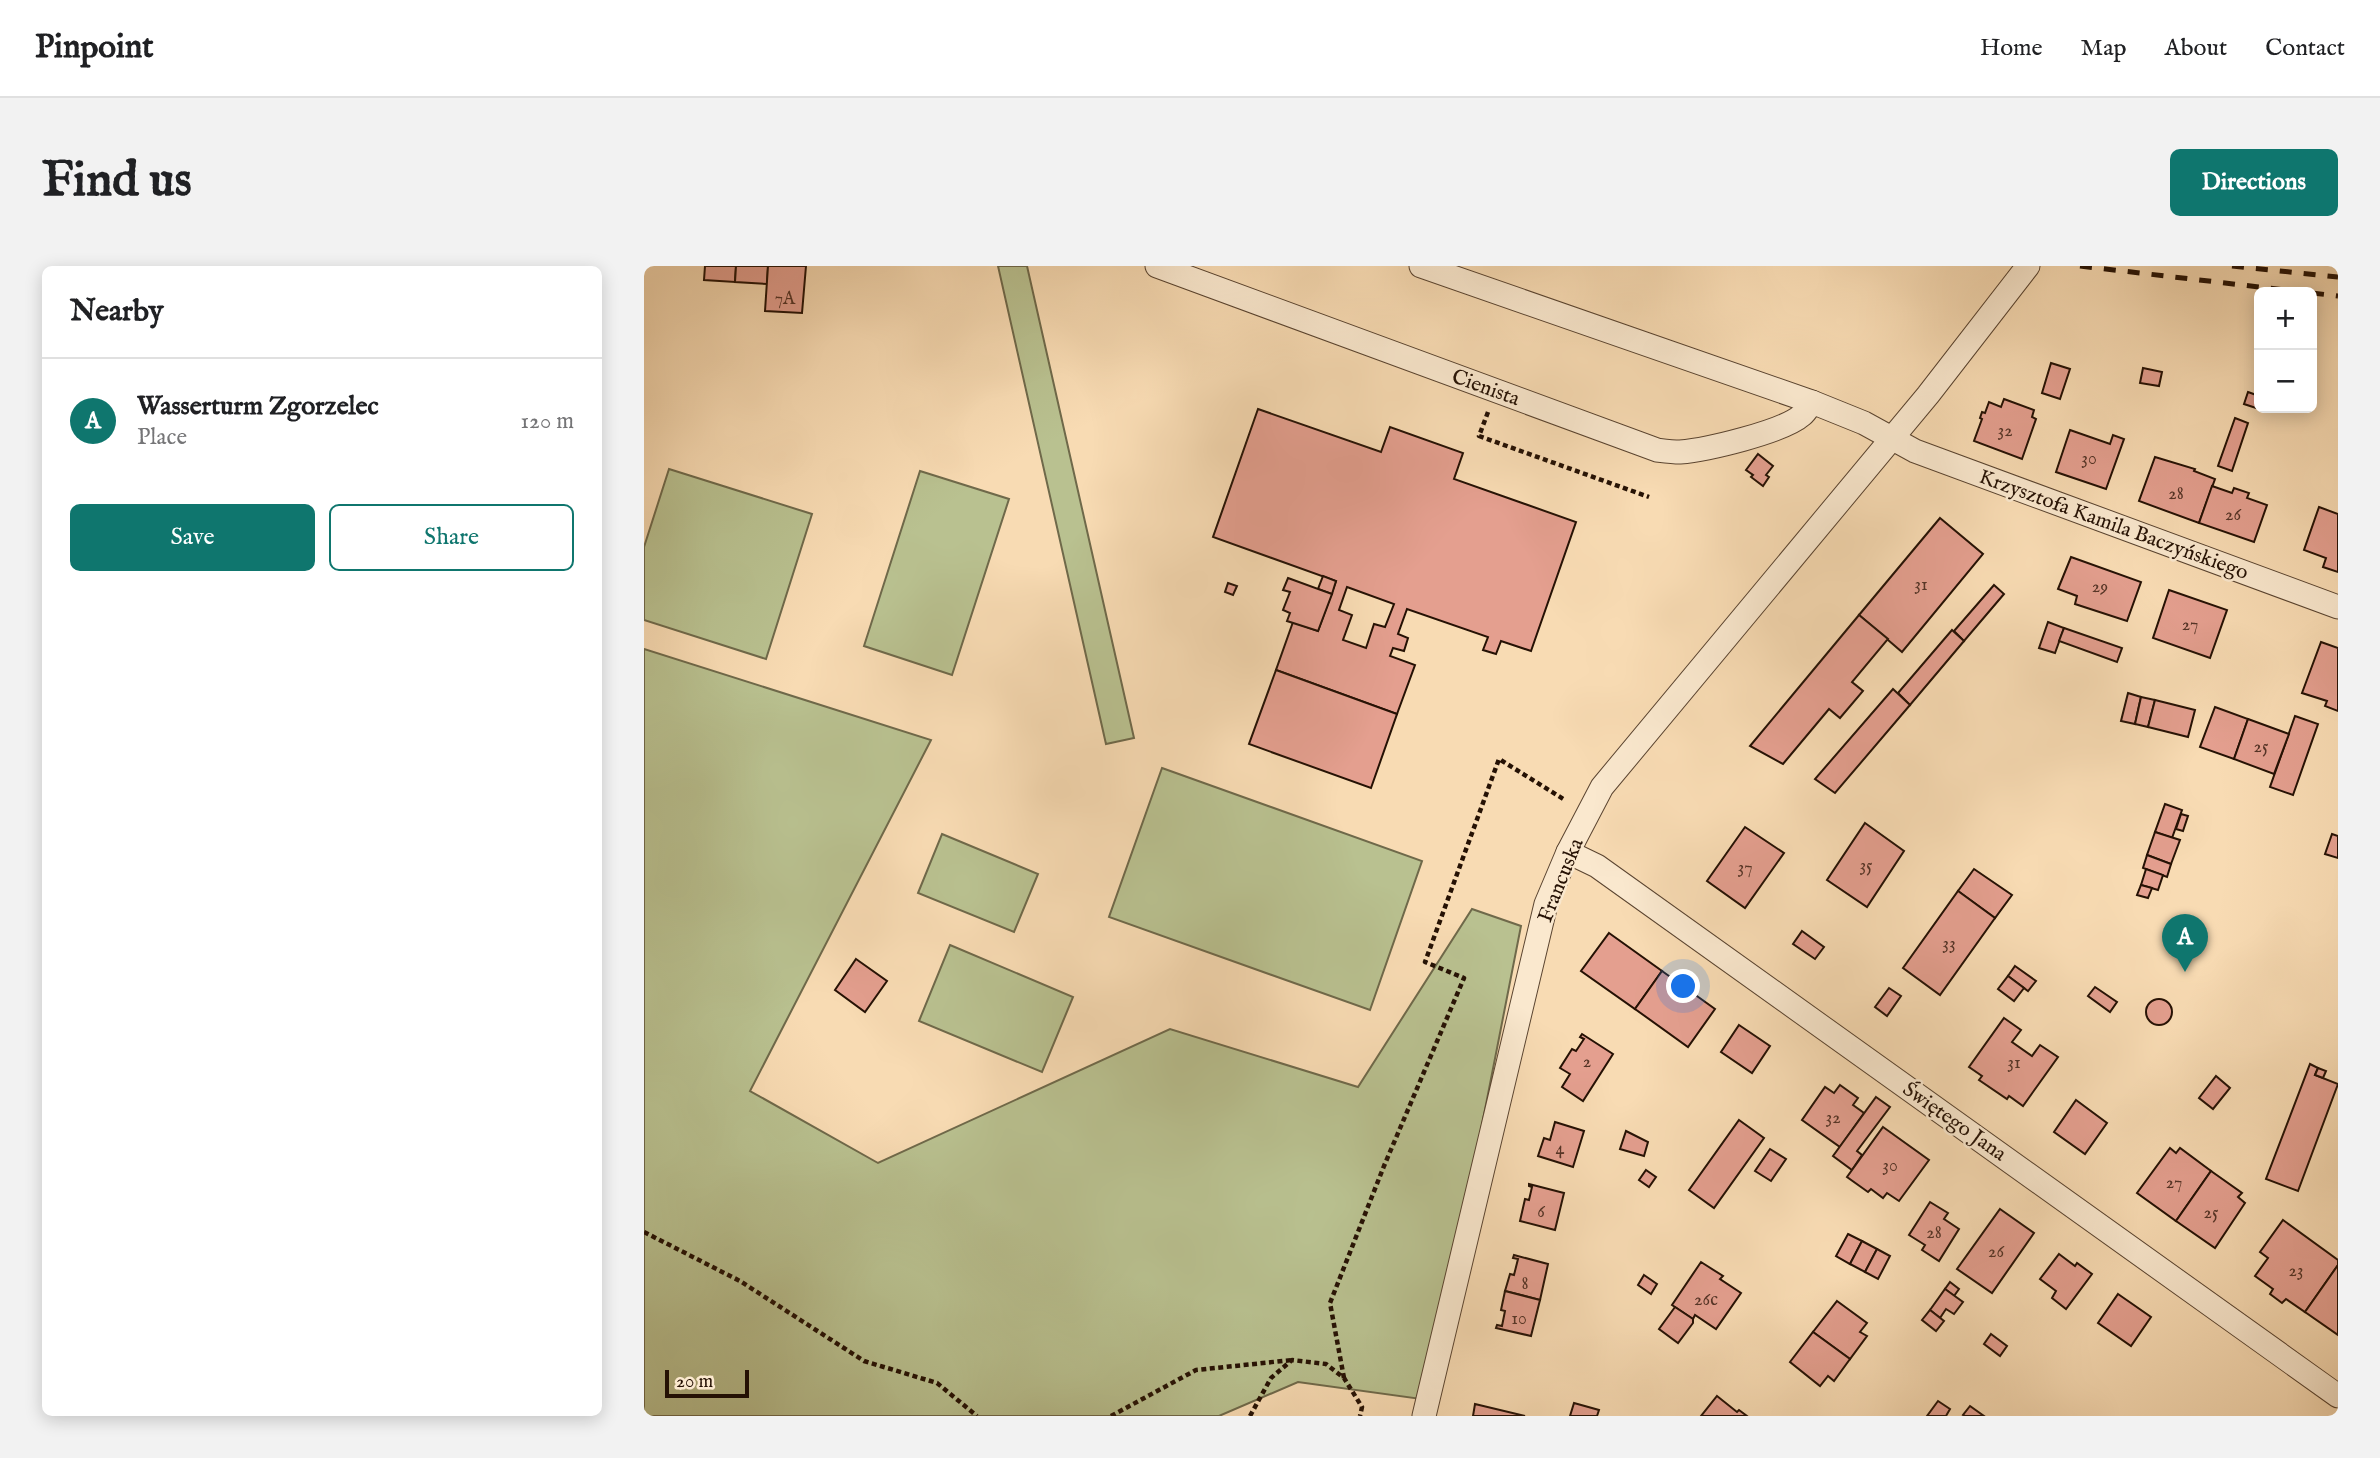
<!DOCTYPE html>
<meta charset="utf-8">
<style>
:root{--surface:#fff;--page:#f2f2f2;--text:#202124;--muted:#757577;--line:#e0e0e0;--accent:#0f766e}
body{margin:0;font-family:"IM FELL English",serif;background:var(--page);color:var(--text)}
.controls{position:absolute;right:21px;top:21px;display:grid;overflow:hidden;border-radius:10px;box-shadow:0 4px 18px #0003}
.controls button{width:63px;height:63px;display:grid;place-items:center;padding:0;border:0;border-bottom:2px solid var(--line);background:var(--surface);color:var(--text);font:35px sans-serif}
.scale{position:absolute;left:21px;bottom:18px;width:84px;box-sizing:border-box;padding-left:7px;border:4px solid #251104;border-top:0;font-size:19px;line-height:24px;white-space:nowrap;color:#251104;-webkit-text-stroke:5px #fae8ce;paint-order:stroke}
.you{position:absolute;left:1040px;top:721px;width:24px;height:24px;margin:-18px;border:5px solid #fff;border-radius:50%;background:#1a73e8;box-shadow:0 0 0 10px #1a73e833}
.badge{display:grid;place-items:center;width:46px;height:46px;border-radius:50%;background:var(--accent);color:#fff;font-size:23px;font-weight:700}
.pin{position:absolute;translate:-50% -58px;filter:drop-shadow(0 2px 4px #0008)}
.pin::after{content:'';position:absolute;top:37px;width:24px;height:21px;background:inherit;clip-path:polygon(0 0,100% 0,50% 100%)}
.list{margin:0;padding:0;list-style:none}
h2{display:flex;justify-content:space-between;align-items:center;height:91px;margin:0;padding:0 28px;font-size:30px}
h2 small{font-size:23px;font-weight:400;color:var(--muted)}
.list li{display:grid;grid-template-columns:46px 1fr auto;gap:21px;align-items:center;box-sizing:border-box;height:126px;padding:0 28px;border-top:2px solid var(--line)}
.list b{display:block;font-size:26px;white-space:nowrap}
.list p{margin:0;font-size:23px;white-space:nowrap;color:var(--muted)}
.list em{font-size:23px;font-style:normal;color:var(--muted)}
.actions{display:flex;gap:14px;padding:21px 28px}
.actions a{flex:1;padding:16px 0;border:2px solid var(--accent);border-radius:10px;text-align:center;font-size:24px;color:var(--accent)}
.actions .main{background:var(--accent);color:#fff}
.map{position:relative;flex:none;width:1694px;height:1150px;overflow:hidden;border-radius:10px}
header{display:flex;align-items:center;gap:42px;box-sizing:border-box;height:98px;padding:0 35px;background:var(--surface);border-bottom:2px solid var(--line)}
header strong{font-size:33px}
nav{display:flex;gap:38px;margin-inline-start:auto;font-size:24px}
.intro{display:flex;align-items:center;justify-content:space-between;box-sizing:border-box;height:168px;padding:0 42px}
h1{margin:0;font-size:49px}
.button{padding:18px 32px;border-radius:10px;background:var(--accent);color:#fff;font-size:24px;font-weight:700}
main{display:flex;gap:42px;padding:0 42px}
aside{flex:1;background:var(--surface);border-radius:10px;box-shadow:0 4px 18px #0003}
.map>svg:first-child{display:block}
.green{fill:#b9c190;stroke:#6f694a;stroke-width:2}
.building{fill:#e49f8f;stroke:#251104;stroke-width:2;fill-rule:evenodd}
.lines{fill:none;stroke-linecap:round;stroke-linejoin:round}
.minor-casing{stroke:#5a4430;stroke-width:25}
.path{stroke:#251104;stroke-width:4.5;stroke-dasharray:5 3.5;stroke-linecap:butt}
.minor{stroke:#fae8ce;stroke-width:23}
.rail{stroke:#251104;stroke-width:5;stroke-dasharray:12 12;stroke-linecap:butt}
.labels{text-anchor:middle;stroke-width:5;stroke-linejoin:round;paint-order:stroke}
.number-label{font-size:18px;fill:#553427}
.street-label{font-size:21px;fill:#251104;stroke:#fae8ce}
</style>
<header>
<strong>Pinpoint</strong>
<nav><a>Home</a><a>Map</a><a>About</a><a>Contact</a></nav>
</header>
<div class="intro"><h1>Find us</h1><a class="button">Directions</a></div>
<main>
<aside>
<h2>Nearby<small></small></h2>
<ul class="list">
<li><span class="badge">A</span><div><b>Wasserturm Zgorzelec</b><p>Place</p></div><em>120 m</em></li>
</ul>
<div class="actions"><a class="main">Save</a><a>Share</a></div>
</aside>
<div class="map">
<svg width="1694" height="1150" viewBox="0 0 1694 1150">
<rect width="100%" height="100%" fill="#f8dbb3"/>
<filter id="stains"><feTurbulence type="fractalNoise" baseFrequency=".00286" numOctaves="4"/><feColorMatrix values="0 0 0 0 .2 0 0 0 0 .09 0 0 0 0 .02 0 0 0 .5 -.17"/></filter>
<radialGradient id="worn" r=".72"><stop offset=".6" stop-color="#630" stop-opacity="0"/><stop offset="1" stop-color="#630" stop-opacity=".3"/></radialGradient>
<g class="green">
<path d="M 354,0 L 383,0 L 490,472 L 462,478 Z"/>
<path d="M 25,203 L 168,248 L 122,393 L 0,354 L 0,281 Z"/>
<path d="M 276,205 L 365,233 L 308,409 L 220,380 Z"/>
<path d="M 0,383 L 287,474 L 106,825 L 234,897 L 526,763 L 714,821 L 828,643 L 877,660 L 784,1134 L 654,1116 L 575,1150 L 0,1150 Z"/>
<path d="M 518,502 L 778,595 L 726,744 L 465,651 Z"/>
<path d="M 298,568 L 394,608 L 370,666 L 274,627 Z"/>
<path d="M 306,679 L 429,731 L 398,806 L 275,755 Z"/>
</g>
<g class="building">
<path d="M 61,0 L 92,0 L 91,16 L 60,14 Z"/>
<path d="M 92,0 L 124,0 L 123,18 L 91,16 Z"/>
<path d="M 124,0 L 162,0 L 158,47 L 121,45 Z"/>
<path d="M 1407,97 L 1426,103 L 1416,133 L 1398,127 Z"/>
<path d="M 1499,102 L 1518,106 L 1515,120 L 1496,117 Z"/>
<path d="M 1604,126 L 1615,130 L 1612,142 L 1600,138 Z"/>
<path d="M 1360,133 L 1390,144 L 1388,151 L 1392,153 L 1378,193 L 1330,175 L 1338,153 L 1336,152 L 1338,146 L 1341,147 L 1345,136 L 1357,141 Z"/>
<path d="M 614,143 L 737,186 L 746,161 L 819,187 L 810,213 L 932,256 L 887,385 L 857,375 L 852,388 L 839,384 L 844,371 L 763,343 L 754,368 L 764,372 L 760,385 L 749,382 L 746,390 L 771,399 L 753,448 L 632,404 L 649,356 L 674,365 L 692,315 L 569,271 ZM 703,321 L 750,338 L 741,361 L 730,358 L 722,382 L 699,374 L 708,349 L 695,344 Z"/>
<path d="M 1591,152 L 1604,157 L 1588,205 L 1574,200 Z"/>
<path d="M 1426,164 L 1466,178 L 1469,169 L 1480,173 L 1462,223 L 1412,206 Z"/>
<path d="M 1114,188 L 1129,200 L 1122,209 L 1125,211 L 1119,220 L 1107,211 L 1109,209 L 1102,204 Z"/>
<path d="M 1511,191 L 1551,203 L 1550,205 L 1571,213 L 1555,257 L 1495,235 Z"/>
<path d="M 1568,220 L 1588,227 L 1590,222 L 1605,227 L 1603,232 L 1623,239 L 1610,276 L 1555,257 Z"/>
<path d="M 1675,241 L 1694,248 L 1694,306 L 1679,301 L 1682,292 L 1660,284 Z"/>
<path d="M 1296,252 L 1339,288 L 1258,386 L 1215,349 Z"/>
<path d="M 1427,291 L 1497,316 L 1483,355 L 1431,338 L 1433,330 L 1414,323 Z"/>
<path d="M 679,310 L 692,315 L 688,328 L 674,323 Z"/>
<path d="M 644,312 L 688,328 L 674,365 L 643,355 L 646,347 L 639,344 L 646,326 L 639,324 Z"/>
<path d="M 584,317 L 593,320 L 589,329 L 581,326 Z"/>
<path d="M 1350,319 L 1360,328 L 1320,375 L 1310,365 Z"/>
<path d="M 1525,324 L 1583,344 L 1566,392 L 1509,372 Z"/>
<path d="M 1215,349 L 1244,373 L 1208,416 L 1219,425 L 1196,452 L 1185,443 L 1139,498 L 1106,480 Z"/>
<path d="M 1404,356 L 1420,362 L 1411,387 L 1395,382 Z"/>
<path d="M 1420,362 L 1478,382 L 1473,396 L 1415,375 Z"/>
<path d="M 1308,364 L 1320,375 L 1266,439 L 1254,427 Z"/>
<path d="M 1677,376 L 1694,382 L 1694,445 L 1681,440 L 1683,435 L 1658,427 Z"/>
<path d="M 632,404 L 753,448 L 727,522 L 605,478 Z"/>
<path d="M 1249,423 L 1266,439 L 1191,527 L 1171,513 Z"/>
<path d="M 1484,427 L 1497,431 L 1491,458 L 1477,455 Z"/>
<path d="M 1497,431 L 1511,434 L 1504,461 L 1491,458 Z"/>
<path d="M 1511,434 L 1551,444 L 1544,471 L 1504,461 Z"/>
<path d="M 1571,441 L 1604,453 L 1590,493 L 1556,481 Z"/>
<path d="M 1651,450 L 1674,458 L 1649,529 L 1626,521 Z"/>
<path d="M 1604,453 L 1645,468 L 1630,508 L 1590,493 Z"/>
<path d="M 1521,538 L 1538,544 L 1528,572 L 1511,566 Z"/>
<path d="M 1537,548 L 1544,550 L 1539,565 L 1532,563 Z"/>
<path d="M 1221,557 L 1260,585 L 1223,641 L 1183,614 Z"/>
<path d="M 1101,561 L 1140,587 L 1101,642 L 1063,615 Z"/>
<path d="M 1511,566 L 1536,574 L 1527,598 L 1503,589 Z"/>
<path d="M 1688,568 L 1694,570 L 1694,592 L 1681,588 Z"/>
<path d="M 1503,589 L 1527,598 L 1523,611 L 1499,602 Z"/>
<path d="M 1330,603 L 1368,629 L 1351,652 L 1314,625 Z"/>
<path d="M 1502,603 L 1519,609 L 1514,624 L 1497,619 Z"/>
<path d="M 1497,619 L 1508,622 L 1504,632 L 1493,629 Z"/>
<path d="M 1314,625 L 1351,652 L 1296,729 L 1259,702 Z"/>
<path d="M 1158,665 L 1180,681 L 1171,693 L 1149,678 Z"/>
<path d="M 965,667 L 1018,705 L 991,743 L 937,705 Z"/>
<path d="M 212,693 L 243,715 L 221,746 L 191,724 Z"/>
<path d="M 1371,700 L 1392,715 L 1384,725 L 1364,710 Z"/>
<path d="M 1018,705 L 1071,743 L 1044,781 L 991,743 Z"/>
<path d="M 1364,710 L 1380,722 L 1370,735 L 1354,723 Z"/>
<path d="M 1451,721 L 1473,736 L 1466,746 L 1444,730 Z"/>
<path d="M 1245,722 L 1257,730 L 1243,750 L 1231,741 Z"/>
<circle cx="1515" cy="746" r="13"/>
<path d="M 1360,752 L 1377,764 L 1368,776 L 1388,790 L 1396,779 L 1414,791 L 1379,840 L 1365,830 L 1363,833 L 1335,814 L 1338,810 L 1325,801 Z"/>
<path d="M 1095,759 L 1126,780 L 1108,807 L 1077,786 Z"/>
<path d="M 938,768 L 969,788 L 939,835 L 918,821 L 926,808 L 916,802 L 928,783 L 932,785 L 940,773 L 936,771 Z"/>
<path d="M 1666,798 L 1674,802 L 1671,809 L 1694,818 L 1654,925 L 1622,913 Z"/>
<path d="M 1674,802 L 1682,805 L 1679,812 L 1671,809 Z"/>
<path d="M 1572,810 L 1586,822 L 1569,843 L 1555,832 Z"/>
<path d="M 1196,819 L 1214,832 L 1209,839 L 1220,847 L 1196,881 L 1158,854 L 1181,821 L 1190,827 Z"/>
<path d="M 1232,831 L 1246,841 L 1213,885 L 1218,889 L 1208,904 L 1189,890 Z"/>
<path d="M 1432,834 L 1463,857 L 1441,888 L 1410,866 Z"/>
<path d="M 1095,854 L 1120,872 L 1070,942 L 1045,924 Z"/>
<path d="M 911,856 L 940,865 L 929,901 L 894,890 L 900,872 L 906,874 Z"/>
<path d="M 1239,861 L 1285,894 L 1255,935 L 1243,927 L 1239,932 L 1227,923 L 1224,926 L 1203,911 Z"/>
<path d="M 982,865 L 1004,876 L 1000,890 L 976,883 Z"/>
<path d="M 1526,882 L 1532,887 L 1536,882 L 1567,905 L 1532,955 L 1493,927 Z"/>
<path d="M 1126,883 L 1142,893 L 1127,915 L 1111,905 Z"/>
<path d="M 1002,904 L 1012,911 L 1005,921 L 995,914 Z"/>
<path d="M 1567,905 L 1598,927 L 1594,931 L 1601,937 L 1571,982 L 1532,955 Z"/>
<path d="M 885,918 L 920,927 L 911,964 L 876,955 L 881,933 L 885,934 L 888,921 L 885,920 Z"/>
<path d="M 1286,936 L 1304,947 L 1300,953 L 1315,963 L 1295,995 L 1278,984 L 1281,979 L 1265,969 Z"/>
<path d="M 1356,943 L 1390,967 L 1348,1027 L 1313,1003 Z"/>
<path d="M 1639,954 L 1694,994 L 1694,999 L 1661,1046 L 1642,1033 L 1638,1037 L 1626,1028 L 1629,1023 L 1611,1010 L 1624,992 L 1616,986 Z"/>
<path d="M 1204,968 L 1218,975 L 1206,998 L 1192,990 Z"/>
<path d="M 1218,975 L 1233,983 L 1221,1006 L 1206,998 Z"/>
<path d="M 1233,983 L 1246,990 L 1234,1013 L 1221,1006 Z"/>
<path d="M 1415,988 L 1431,1000 L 1433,997 L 1448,1008 L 1422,1043 L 1408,1032 L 1412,1025 L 1396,1013 Z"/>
<path d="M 870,989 L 904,998 L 896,1034 L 861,1025 L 866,1008 L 870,1009 L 874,993 L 869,992 Z"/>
<path d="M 1057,996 L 1079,1010 L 1076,1013 L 1097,1027 L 1072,1063 L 1051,1049 L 1049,1053 L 1028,1039 Z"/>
<path d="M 1694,999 L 1694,1069 L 1661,1046 Z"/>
<path d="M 1000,1009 L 1013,1018 L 1007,1028 L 994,1019 Z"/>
<path d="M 1306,1016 L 1315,1023 L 1310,1030 L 1301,1023 Z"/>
<path d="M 1301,1023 L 1319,1036 L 1310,1048 L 1302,1043 L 1296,1052 L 1286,1044 Z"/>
<path d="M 861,1025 L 896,1034 L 887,1070 L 852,1062 L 853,1059 L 858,1060 L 861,1045 L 857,1044 Z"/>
<path d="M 1474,1028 L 1507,1051 L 1487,1080 L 1454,1057 Z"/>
<path d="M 1193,1035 L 1223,1057 L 1216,1066 L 1223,1070 L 1206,1093 L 1169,1066 Z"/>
<path d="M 1031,1041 L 1049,1053 L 1049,1057 L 1034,1077 L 1015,1063 Z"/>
<path d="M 1286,1044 L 1300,1055 L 1292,1065 L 1278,1054 Z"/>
<path d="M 1169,1066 L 1206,1093 L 1190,1115 L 1184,1110 L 1176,1120 L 1146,1096 Z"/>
<path d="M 1347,1068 L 1363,1080 L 1356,1090 L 1340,1078 Z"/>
<path d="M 1073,1130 L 1093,1146 L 1095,1144 L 1103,1150 L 1057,1150 Z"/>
<path d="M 1294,1135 L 1306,1143 L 1302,1150 L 1283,1150 Z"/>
<path d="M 930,1137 L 955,1144 L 953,1150 L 926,1150 Z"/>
<path d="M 831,1138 L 881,1150 L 829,1150 Z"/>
<path d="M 1326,1140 L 1340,1150 L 1321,1150 L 1319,1149 Z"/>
</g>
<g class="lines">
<defs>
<g id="minor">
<path d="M 513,0 L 1013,184 C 1021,185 1028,186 1036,186 C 1062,184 1139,166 1158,149 C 1162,146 1165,140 1168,136"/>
<path d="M 777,0 L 1168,136 L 1220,157 L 1271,185 L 1694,341"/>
<path d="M 924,586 L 953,600 L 1694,1130"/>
<path d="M 780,1150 L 902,638 L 924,586 L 958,521 L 1284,129 L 1384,0"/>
</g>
</defs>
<use href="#minor" class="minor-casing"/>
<g class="path">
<path d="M 844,146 L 835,170 L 1005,231"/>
<path d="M 0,966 L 96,1015 L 220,1095 L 293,1117 L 333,1150"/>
<path d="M 700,1112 L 686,1037 L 740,900 L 820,712 L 781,696 L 855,493 L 921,534"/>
<path d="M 467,1150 L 552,1104 L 648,1094"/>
<path d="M 606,1150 L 627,1112 L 648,1094 L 682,1098 L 700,1112 L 718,1141 L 716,1150"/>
</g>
<use href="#minor" class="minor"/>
<g class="rail">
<path d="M 1436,0 L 1658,26"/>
<path d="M 1588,0 L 1694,11"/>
<path d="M 1668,27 L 1694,30"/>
</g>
</g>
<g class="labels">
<g class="number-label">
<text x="141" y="38">7A</text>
<text x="1361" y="170">32</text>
<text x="1445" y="198">30</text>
<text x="1532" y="233">28</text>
<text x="1589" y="254">26</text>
<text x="1277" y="324">31</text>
<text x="1456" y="326">29</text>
<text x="1546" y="364">27</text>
<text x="1617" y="486">25</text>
<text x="1222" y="605">35</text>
<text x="1101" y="607">37</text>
<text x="1305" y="683">33</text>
<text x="943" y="801">2</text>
<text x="1370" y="802">31</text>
<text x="1189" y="857">32</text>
<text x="916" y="888">4</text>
<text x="1246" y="905">30</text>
<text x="1530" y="922">27</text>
<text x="897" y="951">6</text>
<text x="1567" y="952">25</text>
<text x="1290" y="972">28</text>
<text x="1352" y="991">26</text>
<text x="1652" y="1010">23</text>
<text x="881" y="1023">8</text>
<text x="1062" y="1039">26c</text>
<text x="875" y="1058">10</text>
</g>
<g class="street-label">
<text transform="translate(842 121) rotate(20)" y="7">Cienista</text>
<text transform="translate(1470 258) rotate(20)" y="7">Krzysztofa Kamila Baczyńskiego</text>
<text transform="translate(916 614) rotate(-68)" y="7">Francuska</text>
<text transform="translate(1311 855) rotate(35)" y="7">Świętego Jana</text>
</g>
</g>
<rect width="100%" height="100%" filter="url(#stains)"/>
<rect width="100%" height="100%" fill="url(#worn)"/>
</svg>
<div class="controls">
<button>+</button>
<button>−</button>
</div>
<div class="scale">20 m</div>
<div class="you"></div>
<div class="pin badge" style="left:1541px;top:706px">A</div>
</div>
</main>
